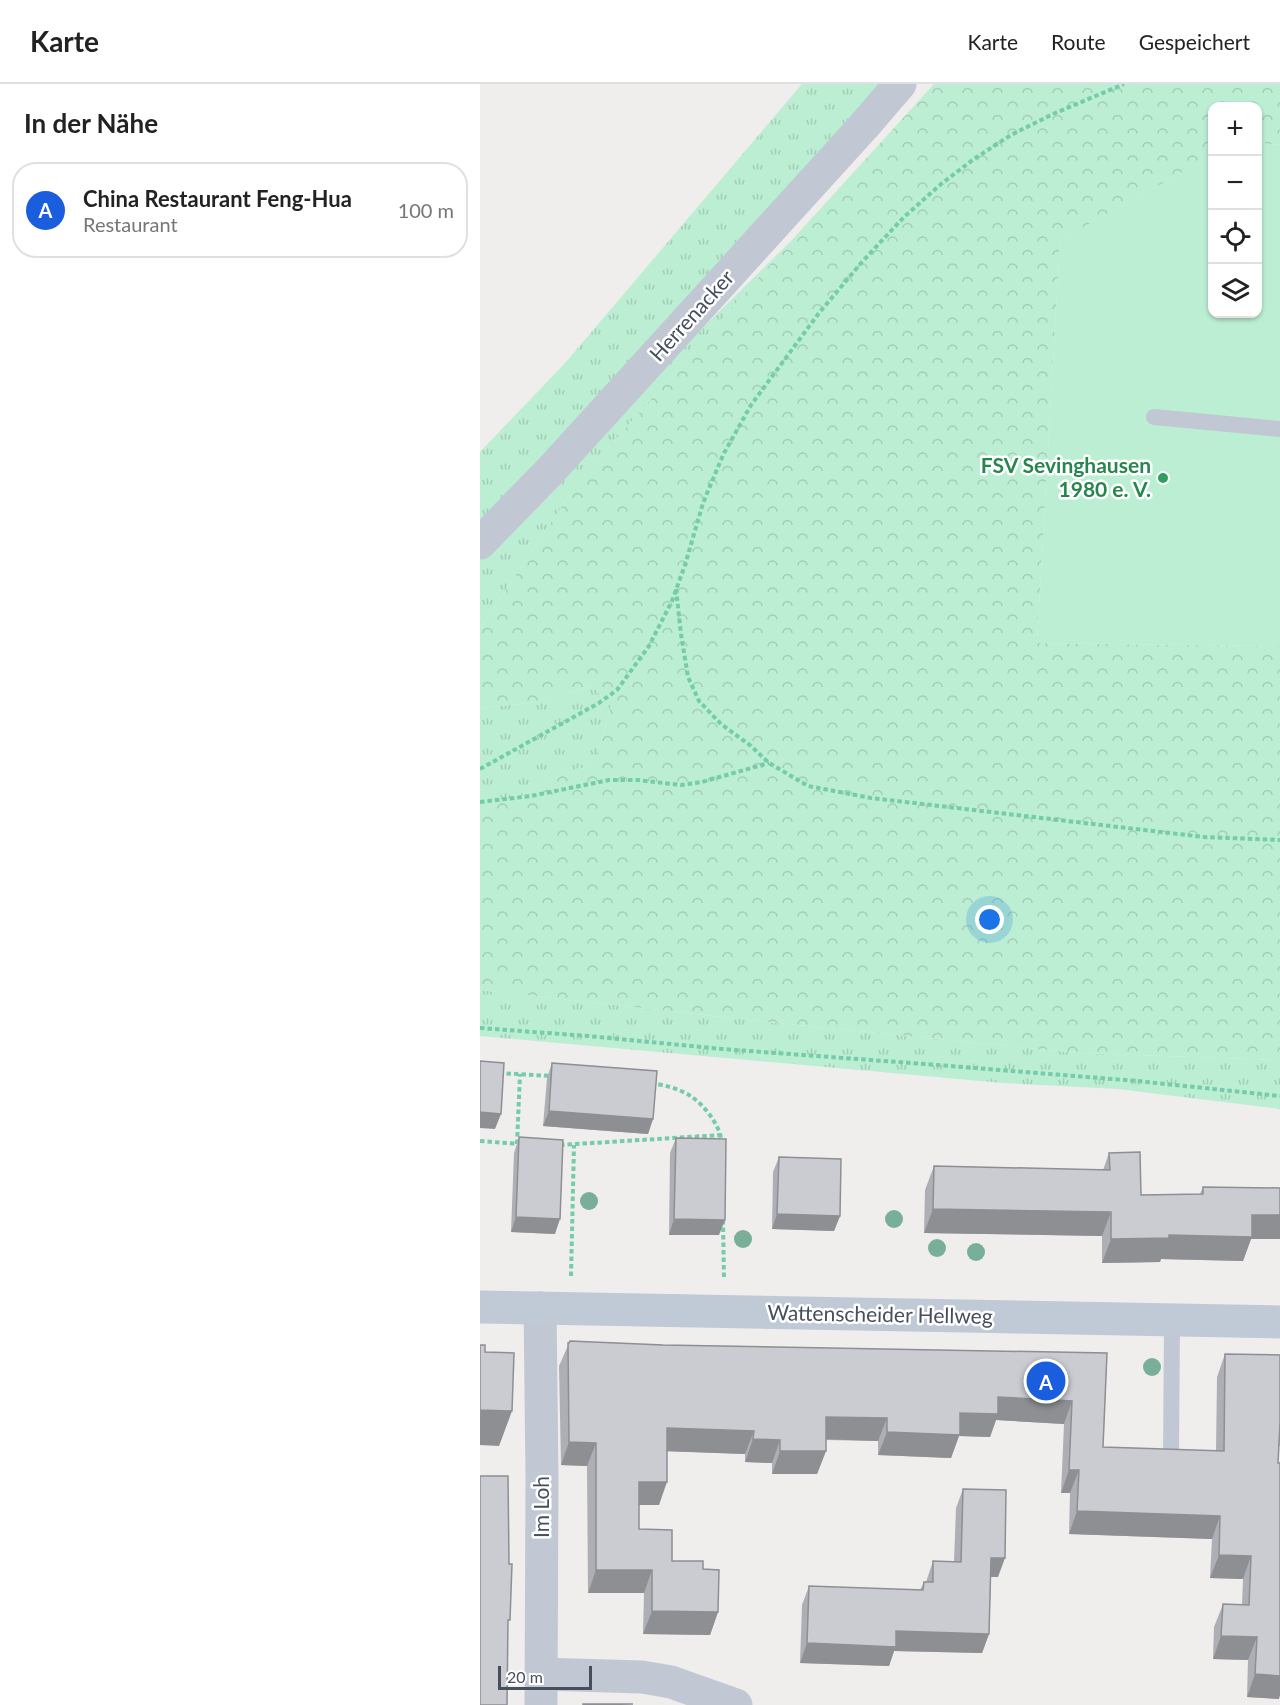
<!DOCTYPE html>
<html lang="de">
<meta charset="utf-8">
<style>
:root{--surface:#fff;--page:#f2f2f2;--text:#222;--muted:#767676;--line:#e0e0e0;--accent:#1a5edd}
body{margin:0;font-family:Lato,sans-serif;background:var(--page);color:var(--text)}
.controls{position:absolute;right:18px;top:18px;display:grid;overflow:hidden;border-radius:12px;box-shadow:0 2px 4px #0004}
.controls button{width:54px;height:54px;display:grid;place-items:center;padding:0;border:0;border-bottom:2px solid var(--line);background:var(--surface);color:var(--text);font:30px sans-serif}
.scale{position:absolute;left:18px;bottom:15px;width:94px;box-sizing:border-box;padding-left:6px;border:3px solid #464f5b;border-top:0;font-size:16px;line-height:21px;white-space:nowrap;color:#464f5b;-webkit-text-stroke:4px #fff;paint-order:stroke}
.you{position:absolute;left:510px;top:836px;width:21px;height:21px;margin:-15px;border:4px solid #fff;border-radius:50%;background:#1a73e8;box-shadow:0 0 0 9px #1a73e833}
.badge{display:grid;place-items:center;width:39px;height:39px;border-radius:50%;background:var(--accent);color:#fff;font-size:20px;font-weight:700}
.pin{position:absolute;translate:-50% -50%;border:3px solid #fff;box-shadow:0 2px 6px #0006}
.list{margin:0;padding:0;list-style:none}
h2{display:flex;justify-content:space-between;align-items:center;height:78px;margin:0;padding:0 24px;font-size:26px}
h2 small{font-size:20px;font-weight:400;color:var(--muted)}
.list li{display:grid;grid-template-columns:39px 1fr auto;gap:18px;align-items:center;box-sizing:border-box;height:96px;margin:0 12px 12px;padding:0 12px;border:2px solid var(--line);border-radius:24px}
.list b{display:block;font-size:22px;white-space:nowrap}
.list p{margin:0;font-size:20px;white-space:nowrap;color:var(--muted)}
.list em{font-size:20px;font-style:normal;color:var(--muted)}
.icon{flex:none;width:33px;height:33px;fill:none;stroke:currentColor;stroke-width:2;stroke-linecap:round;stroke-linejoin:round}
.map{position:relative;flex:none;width:800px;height:1621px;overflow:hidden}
header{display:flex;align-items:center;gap:36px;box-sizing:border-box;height:84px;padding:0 30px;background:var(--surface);border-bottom:2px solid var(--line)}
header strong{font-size:28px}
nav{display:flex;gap:33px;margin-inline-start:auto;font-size:21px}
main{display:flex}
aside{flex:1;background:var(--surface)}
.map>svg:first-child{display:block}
.grass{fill:url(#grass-tufts)}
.forest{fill:url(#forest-crowns)}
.park{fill:#bbeed3}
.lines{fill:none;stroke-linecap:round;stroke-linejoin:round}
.path{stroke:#74cca8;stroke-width:4;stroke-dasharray:4.5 3;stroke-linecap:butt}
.service{stroke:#c1c8d3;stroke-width:16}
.minor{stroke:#c1c8d3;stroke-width:33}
.secondary{stroke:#c0c9d6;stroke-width:33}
.tree{fill:#79ae98}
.wall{fill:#aeafb5}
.shaded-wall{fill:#8d8f93}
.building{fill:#caccd2;stroke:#8d8f93;stroke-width:1.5}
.leisure-dot{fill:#2e9e5b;stroke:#fff;stroke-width:2}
.labels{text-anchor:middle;stroke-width:5;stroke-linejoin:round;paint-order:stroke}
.street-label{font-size:21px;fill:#464f5b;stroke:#fff}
.leisure-label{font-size:21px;font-weight:bold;fill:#27864d;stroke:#fff;text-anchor:end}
</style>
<header>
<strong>Karte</strong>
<nav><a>Karte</a><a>Route</a><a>Gespeichert</a></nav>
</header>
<main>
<aside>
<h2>In der Nähe<small></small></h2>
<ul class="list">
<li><span class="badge">A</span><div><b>China Restaurant Feng-Hua</b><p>Restaurant</p></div><em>100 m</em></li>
</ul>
</aside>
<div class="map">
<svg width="800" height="1621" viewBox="0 0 800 1621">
<defs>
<pattern id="grass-tufts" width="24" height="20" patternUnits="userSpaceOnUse" patternTransform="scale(1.5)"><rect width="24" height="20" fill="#bbeed3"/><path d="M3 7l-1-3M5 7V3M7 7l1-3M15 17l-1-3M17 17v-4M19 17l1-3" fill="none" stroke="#a2ceb7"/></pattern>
<pattern id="forest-crowns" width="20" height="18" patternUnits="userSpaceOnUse" patternTransform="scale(1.5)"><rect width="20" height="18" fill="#bbeed3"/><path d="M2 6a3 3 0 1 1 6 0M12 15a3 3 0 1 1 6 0" fill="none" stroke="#a2ceb7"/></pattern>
</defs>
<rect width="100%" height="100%" fill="#f0eded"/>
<g class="grass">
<path d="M 322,0 L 411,0 L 0,450 L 0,368 L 86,278 Z"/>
<path d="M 311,157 L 98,398 L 0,545 L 0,470 L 187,279 Z"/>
<path d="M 112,602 L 131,622 L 122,656 L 113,678 L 0,727 L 0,624 L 50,619 Z"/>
<path d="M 0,906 L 278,937 L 599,969 L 800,976 L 800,1025 L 638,1005 L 523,999 L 0,952 Z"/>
</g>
<path class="forest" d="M 454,0 L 800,0 L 800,61 L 778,59 L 778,22 L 732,22 L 732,72 L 580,156 L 557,559 L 800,562 L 800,976 L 599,969 L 278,937 L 0,906 L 0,727 L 113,678 L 122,656 L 131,622 L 112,602 L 50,619 L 0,624 L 0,545 L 98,398 L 311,157 Z"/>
<path class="park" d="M 778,59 L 800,61 L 800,562 L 557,559 L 580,156 L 732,72 L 732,230 L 778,230 Z"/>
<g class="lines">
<g class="path">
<path d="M 196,505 L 201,550 L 208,593 L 219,617 L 241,640 L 271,662 L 289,679 L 328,702 L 391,714 L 724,753 L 800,756"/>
<path d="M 0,685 L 119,619 L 137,606 L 169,562 L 192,517 L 205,481 L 223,419 L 243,371 L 271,321 L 339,229 L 382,178 L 424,133 L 461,100 L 494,75 L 531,51 L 573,30 L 644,0"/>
<path d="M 0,718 L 51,712 L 129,696 L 157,696 L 201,701 L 222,698 L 289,679"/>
<path d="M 0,944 L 108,952 L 242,965 L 445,980 L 657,997 L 800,1012"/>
<path d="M 19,989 L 71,992"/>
<path d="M 171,999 C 184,1001 201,1005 212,1013 C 226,1023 241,1043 242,1060"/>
<path d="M 0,1057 L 40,1060"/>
<path d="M 37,1060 L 40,990"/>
<path d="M 80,1061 L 241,1051"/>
<path d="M 243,1136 L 244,1195"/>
<path d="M 91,1192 L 94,1061"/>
</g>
<g class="service">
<path d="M 674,333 L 800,345"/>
<path d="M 691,1375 L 692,1236"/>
</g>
<g class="minor">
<path d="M 0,459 L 72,385 L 383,43 L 420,0"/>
<path d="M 60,1224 L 62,1393 L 61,1621"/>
<path d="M 61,1590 L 162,1593 L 191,1598 L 256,1621"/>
</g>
<path class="secondary" d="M 0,1223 L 800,1238"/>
</g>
<g class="tree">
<circle cx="109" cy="1117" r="9"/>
<circle cx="414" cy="1135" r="9"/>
<circle cx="263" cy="1155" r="9"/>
<circle cx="457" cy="1164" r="9"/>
<circle cx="496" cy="1168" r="9"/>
<circle cx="672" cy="1283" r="9"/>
</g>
<g class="wall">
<path d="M 72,979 L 173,1035 L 168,1050 L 63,1042 L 67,994 Z"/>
<path d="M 39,1053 L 75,1150 L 31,1148 L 34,1069 Z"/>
<path d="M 196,1054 L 239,1151 L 189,1151 L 190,1069 Z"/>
<path d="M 629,1069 L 661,1111 L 720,1110 L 723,1103 L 800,1104 L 800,1155 L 771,1155 L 763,1177 L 681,1175 L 680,1178 L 622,1179 L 622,1152 L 444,1149 L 445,1106 L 454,1082 L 623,1086 Z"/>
<path d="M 299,1073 L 360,1132 L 354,1147 L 292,1145 L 293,1088 Z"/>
<path d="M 90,1257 L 183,1261 L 627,1269 L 623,1363 L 736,1367 L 737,1293 L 745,1270 L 800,1271 L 800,1362 L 799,1362 L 798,1379 L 799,1615 L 767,1613 L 768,1576 L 733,1575 L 734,1543 L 743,1520 L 762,1521 L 763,1495 L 730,1494 L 732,1455 L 589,1450 L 590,1409 L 581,1409 L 584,1340 L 516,1336 L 510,1353 L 479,1352 L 471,1374 L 398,1371 L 398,1357 L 346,1356 L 346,1367 L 337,1390 L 292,1390 L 292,1379 L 265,1378 L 265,1370 L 187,1367 L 179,1421 L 159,1421 L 159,1445 L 192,1477 L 223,1485 L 238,1528 L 230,1551 L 163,1550 L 164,1509 L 108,1509 L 107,1382 L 81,1381 L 79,1282 Z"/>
<path d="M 483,1405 L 518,1493 L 511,1493 L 509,1550 L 502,1569 L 414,1567 L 409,1582 L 320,1579 L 322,1521 L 329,1502 L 440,1506 L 444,1498 L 446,1498 L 453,1477 L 474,1477 L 476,1424 Z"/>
</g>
<g class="shaded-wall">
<path d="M 69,1027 L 173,1035 L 168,1050 L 63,1042 Z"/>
<path d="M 0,1028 L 21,1030 L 15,1045 L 0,1044 Z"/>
<path d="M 453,1125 L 631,1128 L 622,1152 L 444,1149 Z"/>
<path d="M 297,1130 L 360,1132 L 354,1147 L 292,1145 Z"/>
<path d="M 772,1131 L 800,1131 L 800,1155 L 771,1155 L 763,1177 L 681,1175 L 680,1178 L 622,1179 L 631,1155 L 689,1151 Z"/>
<path d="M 36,1133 L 80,1135 L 75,1150 L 31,1148 Z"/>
<path d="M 194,1135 L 245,1136 L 239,1151 L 189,1151 Z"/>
<path d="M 518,1313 L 592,1317 L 584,1340 L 516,1336 L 510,1353 L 479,1352 L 471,1374 L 398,1371 L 407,1348 L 480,1329 Z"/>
<path d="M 0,1326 L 32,1327 L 19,1362 L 0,1361 Z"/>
<path d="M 346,1333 L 407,1334 L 398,1357 L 338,1355 Z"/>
<path d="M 187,1344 L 274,1347 L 265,1370 L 179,1367 Z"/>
<path d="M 273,1355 L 300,1356 L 292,1379 L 265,1378 Z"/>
<path d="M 89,1358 L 116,1359 L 107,1382 L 81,1381 Z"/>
<path d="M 300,1367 L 346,1367 L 337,1390 L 292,1390 Z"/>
<path d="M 589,1386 L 599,1386 L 590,1409 L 581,1409 Z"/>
<path d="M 159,1398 L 187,1398 L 179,1421 L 150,1421 Z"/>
<path d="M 597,1427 L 740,1432 L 732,1455 L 589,1450 Z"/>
<path d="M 739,1471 L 771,1472 L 763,1495 L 730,1494 Z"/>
<path d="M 511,1474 L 525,1474 L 518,1493 L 504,1493 Z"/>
<path d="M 116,1486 L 172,1486 L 164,1509 L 108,1509 Z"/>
<path d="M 172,1527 L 238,1528 L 230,1551 L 163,1550 Z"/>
<path d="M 416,1547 L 509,1550 L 502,1569 L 414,1567 L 409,1582 L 320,1579 L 327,1559 Z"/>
<path d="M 741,1552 L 777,1553 L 768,1576 L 733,1575 Z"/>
<path d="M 775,1590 L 800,1592 L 800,1611 L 799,1615 L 767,1613 Z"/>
</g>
<g class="building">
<path d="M 0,977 L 24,979 L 21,1030 L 0,1028 Z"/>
<path d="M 72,979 L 177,987 L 173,1035 L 69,1027 Z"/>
<path d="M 39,1053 L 83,1056 L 80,1135 L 36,1133 Z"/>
<path d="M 196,1054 L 246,1055 L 245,1136 L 194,1135 Z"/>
<path d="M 660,1068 L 661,1111 L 723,1110 L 723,1103 L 800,1104 L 800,1131 L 772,1131 L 772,1153 L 689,1151 L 689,1154 L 631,1155 L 631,1128 L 453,1125 L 454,1082 L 630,1086 L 629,1069 Z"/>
<path d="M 299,1073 L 361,1075 L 360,1132 L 297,1130 Z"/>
<path d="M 90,1257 L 183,1261 L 627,1269 L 623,1363 L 744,1367 L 745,1270 L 800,1271 L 800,1339 L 798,1379 L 800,1379 L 800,1592 L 775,1590 L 777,1553 L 741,1552 L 743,1520 L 769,1521 L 771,1472 L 739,1471 L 740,1432 L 597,1427 L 599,1386 L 589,1386 L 592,1317 L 518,1313 L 518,1330 L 480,1329 L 480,1351 L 407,1348 L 407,1334 L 346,1333 L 346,1367 L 300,1367 L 300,1356 L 273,1355 L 274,1347 L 187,1344 L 187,1398 L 159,1398 L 159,1445 L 192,1446 L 192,1477 L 223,1477 L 223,1485 L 239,1486 L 238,1528 L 172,1527 L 172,1486 L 116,1486 L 116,1359 L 89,1358 L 88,1259 L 89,1259 Z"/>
<path d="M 0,1261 L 5,1261 L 5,1268 L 34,1269 L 32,1327 L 0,1326 Z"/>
<path d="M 0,1392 L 28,1392 L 29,1480 L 32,1480 L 30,1536 L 28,1536 L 27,1621 L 0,1621 Z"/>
<path d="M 483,1405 L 526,1406 L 525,1474 L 511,1474 L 509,1550 L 416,1547 L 416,1563 L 327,1559 L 329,1502 L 443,1506 L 444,1498 L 453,1498 L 453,1477 L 481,1478 Z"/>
<path d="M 103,1620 L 153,1620 L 103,1621 Z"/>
</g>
<circle class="leisure-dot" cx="683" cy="394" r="6"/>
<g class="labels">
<g class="street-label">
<text transform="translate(212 232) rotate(-48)" y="7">Herrenacker</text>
<text transform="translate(400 1231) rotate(1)" y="7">Wattenscheider Hellweg</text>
<text transform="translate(62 1423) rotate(-90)" y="7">Im Loh</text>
</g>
<g class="leisure-label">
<text x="671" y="389">FSV Sevinghausen<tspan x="671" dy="24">1980 e. V.</tspan></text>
</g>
</g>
</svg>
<div class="controls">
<button>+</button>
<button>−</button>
<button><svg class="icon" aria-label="locate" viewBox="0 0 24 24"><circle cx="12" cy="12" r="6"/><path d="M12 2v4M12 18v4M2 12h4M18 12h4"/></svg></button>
<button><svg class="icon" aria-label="layers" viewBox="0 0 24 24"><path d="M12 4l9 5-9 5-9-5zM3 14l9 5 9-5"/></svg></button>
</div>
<div class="scale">20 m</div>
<div class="you"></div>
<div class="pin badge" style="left:566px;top:1297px">A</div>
</div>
</main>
